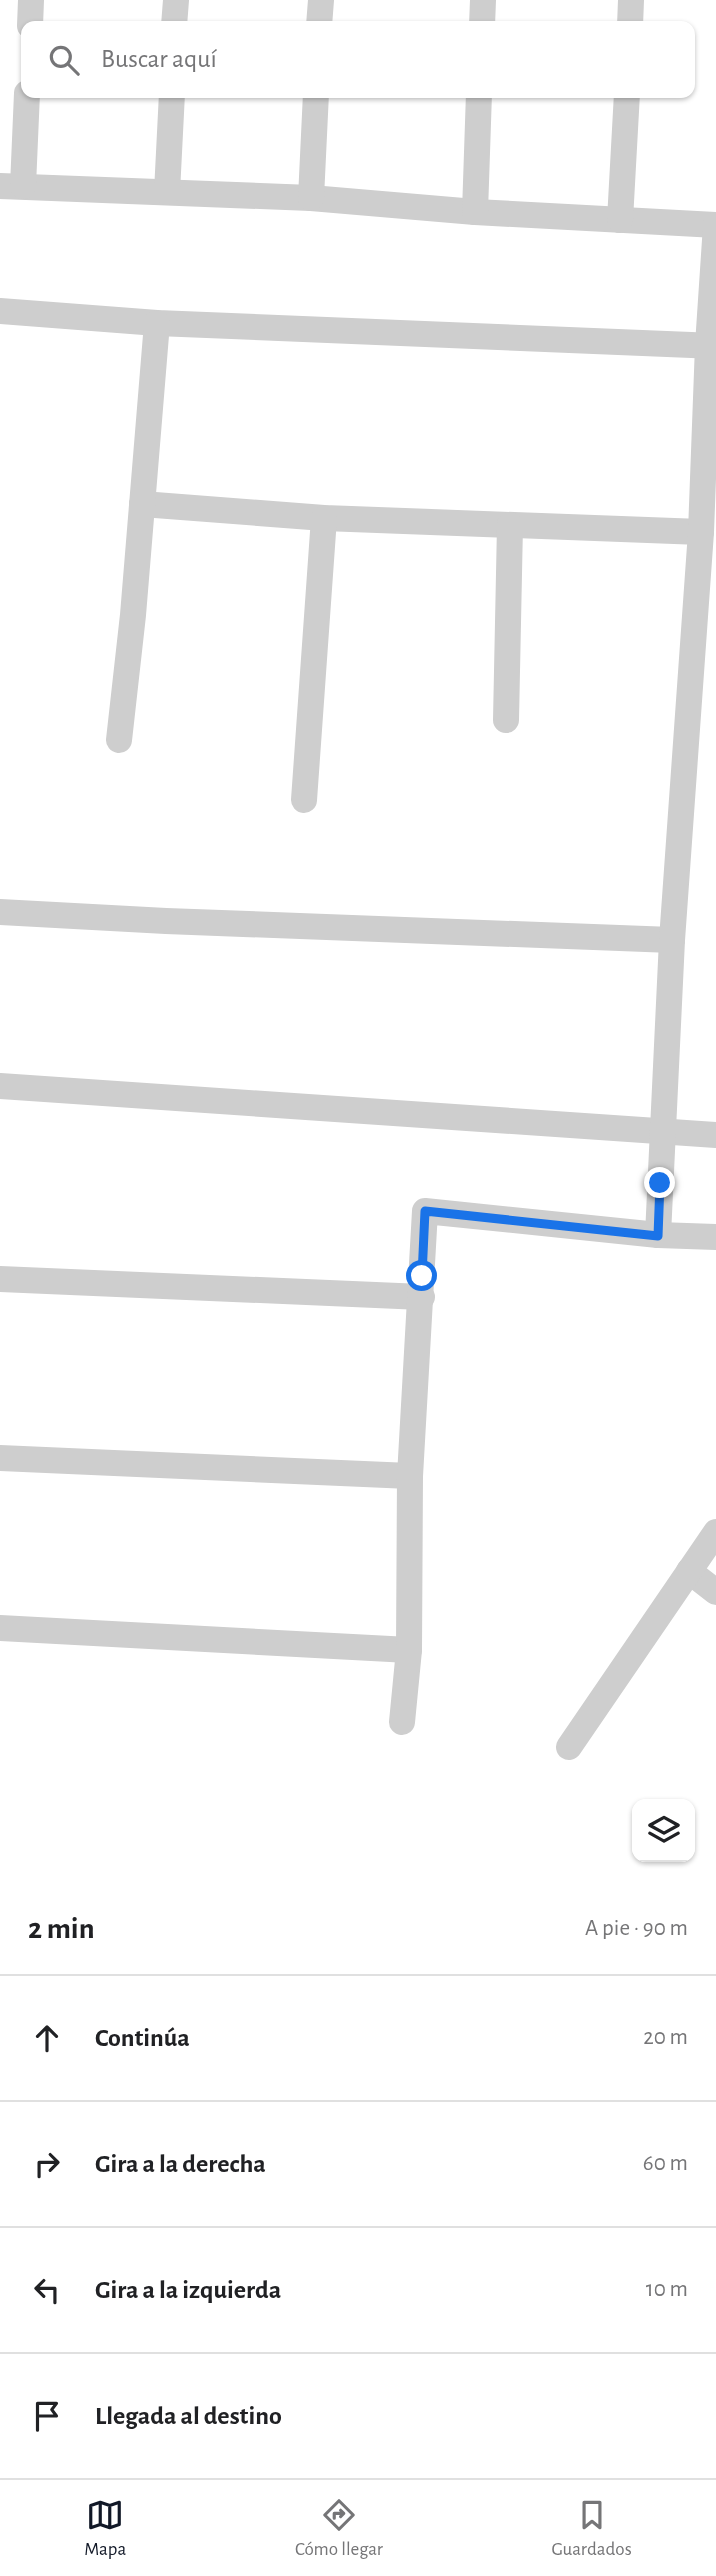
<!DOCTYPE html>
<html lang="es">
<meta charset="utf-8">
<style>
:root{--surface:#fff;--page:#f6f6f6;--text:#202124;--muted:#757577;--line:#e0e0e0;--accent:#111827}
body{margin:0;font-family:"Alegreya Sans",sans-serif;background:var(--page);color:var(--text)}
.controls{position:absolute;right:21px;bottom:21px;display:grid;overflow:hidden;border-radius:14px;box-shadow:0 2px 5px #0004}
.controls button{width:63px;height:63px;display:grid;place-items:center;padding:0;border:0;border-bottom:2px solid var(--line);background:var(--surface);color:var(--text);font:35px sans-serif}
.stop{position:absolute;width:21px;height:21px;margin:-16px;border:5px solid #1a73e8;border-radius:50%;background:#fff}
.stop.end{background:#1a73e8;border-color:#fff;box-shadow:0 2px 7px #0008}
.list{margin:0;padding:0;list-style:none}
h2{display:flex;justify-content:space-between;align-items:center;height:91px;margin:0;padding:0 28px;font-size:30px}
h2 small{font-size:23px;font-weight:400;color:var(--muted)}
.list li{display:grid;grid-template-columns:46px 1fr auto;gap:21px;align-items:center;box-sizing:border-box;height:126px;padding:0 28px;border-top:2px solid var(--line)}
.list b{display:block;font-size:26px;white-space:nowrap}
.list em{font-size:23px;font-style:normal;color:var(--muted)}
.icon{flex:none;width:38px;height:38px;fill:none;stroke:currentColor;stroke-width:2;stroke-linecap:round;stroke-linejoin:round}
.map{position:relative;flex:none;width:716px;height:1883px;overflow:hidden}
.search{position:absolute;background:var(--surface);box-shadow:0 2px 5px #0004;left:21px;right:21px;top:21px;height:77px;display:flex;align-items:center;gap:18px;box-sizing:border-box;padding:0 24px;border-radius:14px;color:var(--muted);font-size:26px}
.sheet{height:595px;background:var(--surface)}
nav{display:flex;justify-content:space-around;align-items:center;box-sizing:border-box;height:98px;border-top:2px solid var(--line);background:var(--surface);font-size:19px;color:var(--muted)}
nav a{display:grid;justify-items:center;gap:4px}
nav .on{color:var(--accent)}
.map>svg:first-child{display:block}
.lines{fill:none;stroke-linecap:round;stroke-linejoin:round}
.minor{stroke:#cecece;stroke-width:26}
.route{stroke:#1a73e8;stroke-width:9}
</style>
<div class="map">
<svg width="716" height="1883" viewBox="0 0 716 1883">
<rect width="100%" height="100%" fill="#fff"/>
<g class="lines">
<g class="minor">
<path d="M 30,26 L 31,0"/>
<path d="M 174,26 L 176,0"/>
<path d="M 319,26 L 321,0"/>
<path d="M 482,26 L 483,0"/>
<path d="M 630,26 L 631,0"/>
<path d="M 0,186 L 311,198 L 475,212 L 716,225"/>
<path d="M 23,186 L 27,93"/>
<path d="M 167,192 L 172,93"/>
<path d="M 311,198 L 316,93"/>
<path d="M 475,212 L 479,93"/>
<path d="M 620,220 L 627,93"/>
<path d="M 0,311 L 157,323 L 716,346"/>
<path d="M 142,504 L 324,518 L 701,532"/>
<path d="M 506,720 L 510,525"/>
<path d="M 119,740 L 133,615 L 157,323"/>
<path d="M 304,800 L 324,518"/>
<path d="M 0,912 L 166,921 L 672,940"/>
<path d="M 0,1086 L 716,1135"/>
<path d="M 658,1235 L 672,940 L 701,532 L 708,345 L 716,225"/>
<path d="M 0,1279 L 422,1297"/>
<path d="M 0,1458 L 410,1476"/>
<path d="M 689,1571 L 716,1592"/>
<path d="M 0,1628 L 409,1650"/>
<path d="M 402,1722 L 409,1650 L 410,1476 L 425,1211 L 658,1235 L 716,1237"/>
<path d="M 569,1747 L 716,1532"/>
</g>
</g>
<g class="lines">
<path class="route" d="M 422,1276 L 425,1211 L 658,1236 L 660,1183"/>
</g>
</svg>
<div class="controls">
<button><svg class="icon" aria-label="layers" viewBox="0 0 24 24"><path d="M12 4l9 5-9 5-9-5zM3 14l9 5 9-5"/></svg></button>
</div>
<div class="stop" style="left:422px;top:1276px"></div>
<div class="stop end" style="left:660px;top:1183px"></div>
<div class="search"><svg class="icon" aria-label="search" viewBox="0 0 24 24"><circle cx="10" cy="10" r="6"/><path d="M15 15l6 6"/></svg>Buscar aquí</div>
</div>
<section class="sheet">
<h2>2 min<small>A pie · 90 m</small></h2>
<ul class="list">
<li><svg class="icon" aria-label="ahead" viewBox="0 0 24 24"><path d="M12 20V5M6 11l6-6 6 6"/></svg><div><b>Continúa</b></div><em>20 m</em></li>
<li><svg class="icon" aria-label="right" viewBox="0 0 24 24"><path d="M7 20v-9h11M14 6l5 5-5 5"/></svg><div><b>Gira a la derecha</b></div><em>60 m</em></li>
<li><svg class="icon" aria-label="left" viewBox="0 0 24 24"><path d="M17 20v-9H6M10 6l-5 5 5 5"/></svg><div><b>Gira a la izquierda</b></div><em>10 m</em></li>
<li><svg class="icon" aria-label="arrive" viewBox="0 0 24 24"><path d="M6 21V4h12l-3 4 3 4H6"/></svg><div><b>Llegada al destino</b></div></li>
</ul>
</section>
<nav>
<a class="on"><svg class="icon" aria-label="map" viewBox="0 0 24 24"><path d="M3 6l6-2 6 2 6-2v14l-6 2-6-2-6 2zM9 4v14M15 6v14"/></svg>Mapa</a>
<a><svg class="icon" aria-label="directions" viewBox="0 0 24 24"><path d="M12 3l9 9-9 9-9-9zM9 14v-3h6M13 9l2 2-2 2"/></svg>Cómo llegar</a>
<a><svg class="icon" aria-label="saved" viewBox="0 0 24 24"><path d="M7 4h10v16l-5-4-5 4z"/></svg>Guardados</a>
</nav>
